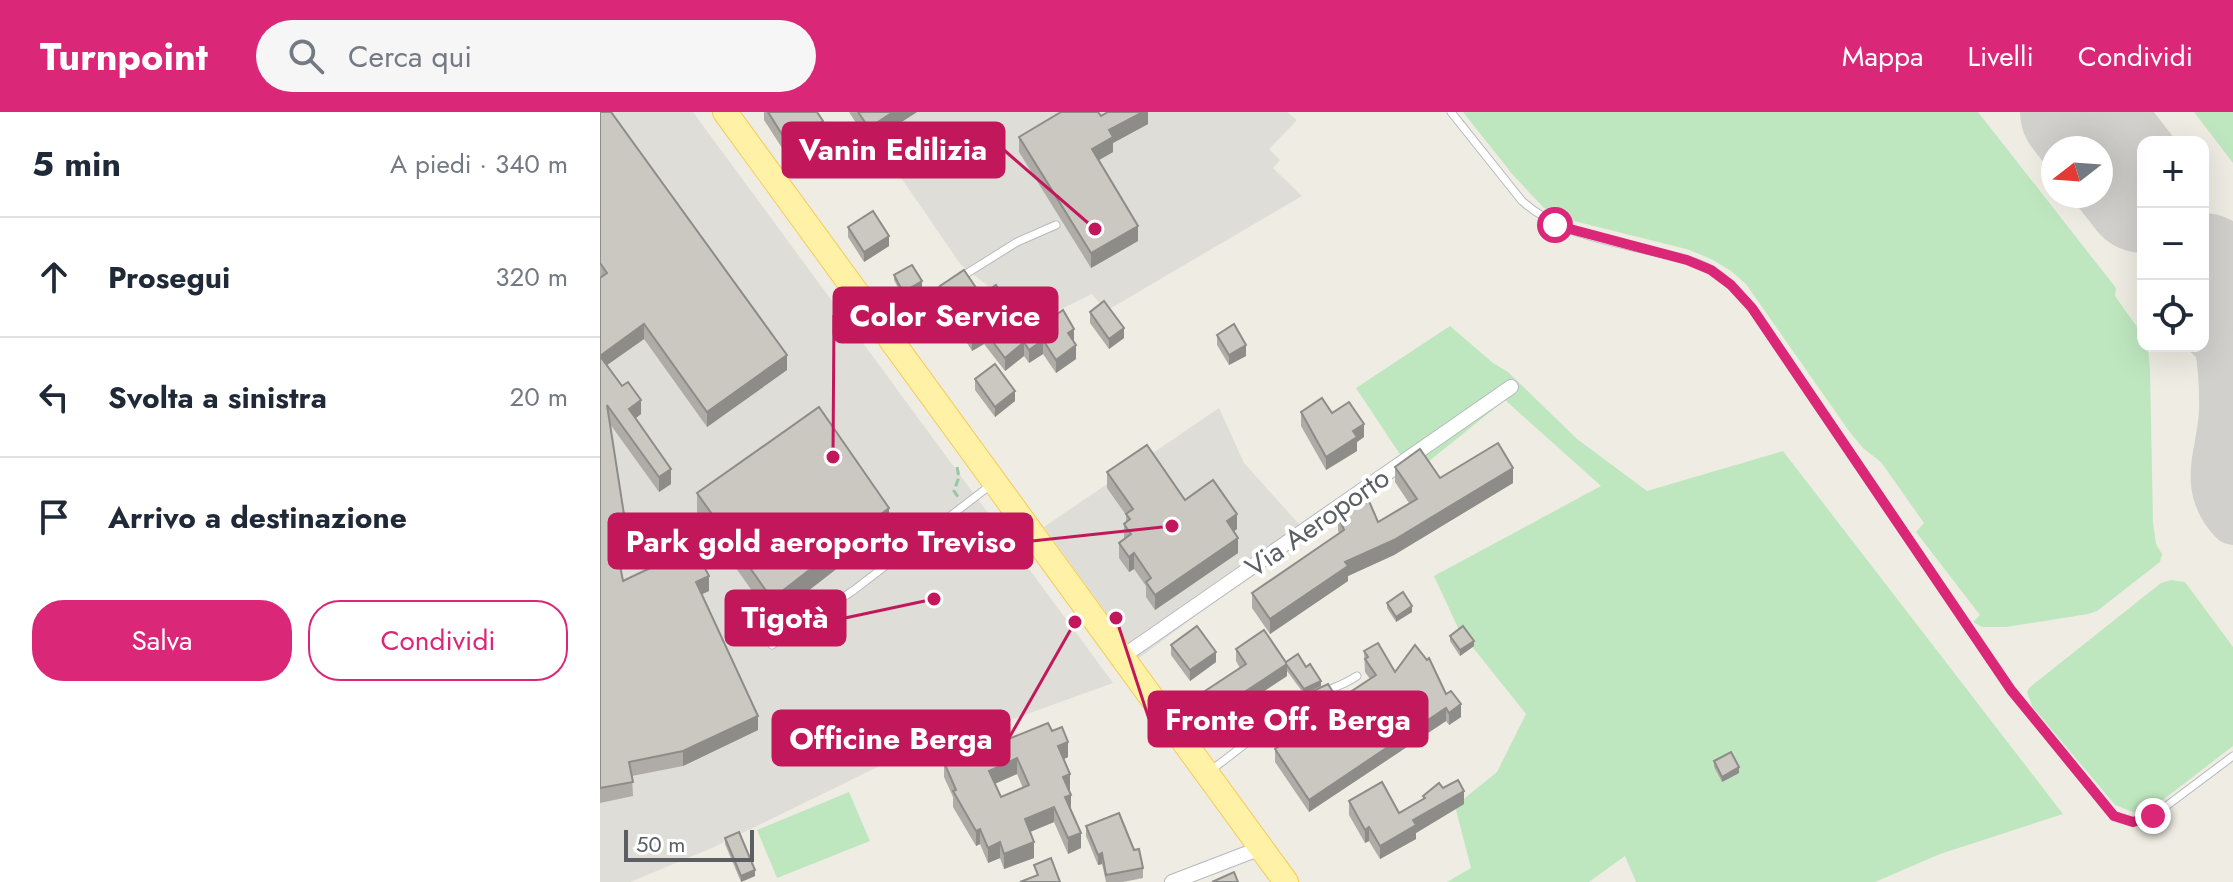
<!DOCTYPE html>
<html lang="it">
<meta charset="utf-8">
<style>
:root{--surface:#fff;--page:#f6f6f7;--text:#1f2937;--muted:#747a83;--line:#e0e1e3;--accent:#db2777}
body{margin:0;font-family:Jost,sans-serif;background:var(--page);color:var(--text)}
.controls{position:absolute;right:24px;top:24px;display:grid;overflow:hidden;border-radius:16px;box-shadow:0 8px 32px #0002}
.controls button{width:72px;height:72px;display:grid;place-items:center;padding:0;border:0;border-bottom:2px solid var(--line);background:var(--surface);color:var(--text);font:40px sans-serif}
.compass{position:absolute;left:1441px;top:24px;width:72px;height:72px;border-radius:50%;background:var(--surface);box-shadow:0 8px 32px #0002;rotate:253deg}
.scale{position:absolute;left:24px;bottom:20px;width:130px;box-sizing:border-box;padding-left:8px;border:4px solid #5b5f64;border-top:0;font-size:22px;line-height:28px;white-space:nowrap;color:#5b5f64;-webkit-text-stroke:6px #fff;paint-order:stroke}
.stop{position:absolute;width:24px;height:24px;margin:-18px;border:6px solid #db2777;border-radius:50%;background:#fff}
.stop.end{background:#db2777;border-color:#fff;box-shadow:0 2px 8px #0008}
.list{margin:0;padding:0;list-style:none}
h2{display:flex;justify-content:space-between;align-items:center;height:104px;margin:0;padding:0 32px;font-size:34px}
h2 small{font-size:26px;font-weight:400;color:var(--muted)}
.list li{display:grid;grid-template-columns:52px 1fr auto;gap:24px;align-items:center;box-sizing:border-box;height:120px;padding:0 32px;border-top:2px solid var(--line)}
.list b{display:block;font-size:30px;white-space:nowrap}
.list em{font-size:26px;font-style:normal;color:var(--muted)}
.actions{display:flex;gap:16px;padding:24px 32px}
.actions a{flex:1;padding:18px 0;border:2px solid var(--accent);border-radius:32px;text-align:center;font-size:28px;color:var(--accent)}
.actions .main{background:var(--accent);color:#fff}
.icon{flex:none;width:44px;height:44px;fill:none;stroke:currentColor;stroke-width:2;stroke-linecap:round;stroke-linejoin:round}
.map{position:relative;flex:none;width:1633px;height:770px;overflow:hidden}
header{display:flex;align-items:center;gap:48px;box-sizing:border-box;height:112px;padding:0 40px;background:var(--accent);color:#fff}
header strong{font-size:38px}
nav{display:flex;gap:44px;margin-inline-start:auto;font-size:28px}
.search{width:560px;height:72px;background:var(--page);display:flex;align-items:center;gap:20px;box-sizing:border-box;padding:0 28px;border-radius:44px;color:var(--muted);font-size:30px}
main{display:flex}
aside{flex:1;background:var(--surface)}
.map>svg:first-child{display:block}
.industrial{fill:#dfddd7}
.green{fill:#bee7bf}
.lines{fill:none;stroke-linecap:round;stroke-linejoin:round}
.taxiway{stroke:#d1d0cc;stroke-width:46}
.runway{stroke:#d1d0cc;stroke-width:118}
.lane-casing{stroke:#b5b9bd;stroke-width:9}
.street-casing{stroke:#b5b9bd;stroke-width:16}
.primary-casing{stroke:#f6cb54;stroke-width:26}
.path{stroke:#97c8a5;stroke-width:3;stroke-dasharray:8 4;stroke-linecap:butt}
.lane{stroke:#fff;stroke-width:7}
.street{stroke:#fff;stroke-width:14}
.primary{stroke:#fff2a7;stroke-width:24}
.wall{fill:#afaca7;fill-rule:evenodd}
.shaded-wall{fill:#8e8c88}
.building{fill:#cbc8c2;stroke:#8e8c88;stroke-width:2;fill-rule:evenodd}
.route{stroke:#db2777;stroke-width:10}
.labels{text-anchor:middle;stroke-width:8;stroke-linejoin:round;paint-order:stroke}
.street-label{font-size:28px;fill:#5b5f64;stroke:#fff}
.leader{fill:none;stroke:#c2185b;stroke-width:3}
.callout-dot{fill:#c2185b;stroke:#fff;stroke-width:3}
.callout{fill:#c2185b;stroke:#c2185b;stroke-width:3}
.callout-label{font-size:30px;text-anchor:middle;font-weight:bold;fill:#fff}
</style>
<header>
<strong>Turnpoint</strong>
<div class="search"><svg class="icon" aria-label="search" viewBox="0 0 24 24"><circle cx="10" cy="10" r="6"/><path d="M15 15l6 6"/></svg>Cerca qui</div>
<nav><a>Mappa</a><a>Livelli</a><a>Condividi</a></nav>
</header>
<main>
<aside>
<h2>5 min<small>A piedi · 340 m</small></h2>
<ul class="list">
<li><svg class="icon" aria-label="ahead" viewBox="0 0 24 24"><path d="M12 20V5M6 11l6-6 6 6"/></svg><div><b>Prosegui</b></div><em>320 m</em></li>
<li><svg class="icon" aria-label="left" viewBox="0 0 24 24"><path d="M17 20v-9H6M10 6l-5 5 5 5"/></svg><div><b>Svolta a sinistra</b></div><em>20 m</em></li>
<li><svg class="icon" aria-label="arrive" viewBox="0 0 24 24"><path d="M6 21V4h12l-3 4 3 4H6"/></svg><div><b>Arrivo a destinazione</b></div></li>
</ul>
<div class="actions"><a class="main">Salva</a><a>Condividi</a></div>
</aside>
<div class="map">
<svg width="1633" height="770" viewBox="0 0 1633 770">
<rect width="100%" height="100%" fill="#eeece3"/>
<g class="industrial">
<path d="M 0,0 L 93,0 L 513,571 L 302,647 L 300,644 L 112,736 L 30,770 L 0,770 Z"/>
<path d="M 256,0 L 687,0 L 697,8 L 669,37 L 680,48 L 673,56 L 702,84 L 506,199 L 492,182 L 434,210 L 361,153 Z"/>
<path d="M 619,296 L 644,351 L 707,421 L 539,546 L 444,415 Z"/>
</g>
<g class="green">
<path d="M 863,0 L 1378,0 L 1516,176 L 1515,184 L 1542,222 L 1543,234 L 1548,235 L 1550,259 L 1553,411 L 1556,432 L 1562,442 L 1560,450 L 1497,499 L 1488,502 L 1406,515 L 1382,515 L 1373,510 L 1380,503 L 1316,420 L 1324,411 L 1281,350 L 1263,336 L 1249,319 L 1146,172 L 1131,159 L 1113,148 L 1090,138 L 974,109 L 944,96 L 913,63 Z"/>
<path d="M 1594,0 L 1633,0 L 1633,51 Z"/>
<path d="M 850,214 L 893,251 L 908,260 L 977,327 L 1047,379 L 1183,339 L 1463,702 L 1340,742 L 1275,770 L 1036,770 L 1025,744 L 989,770 L 847,770 L 871,756 L 855,694 L 897,660 L 926,602 L 859,518 L 834,464 L 1001,374 L 905,288 L 813,362 L 756,276 Z"/>
<path d="M 1571,468 L 1585,470 L 1633,535 L 1633,634 L 1551,697 L 1533,700 L 1515,693 L 1432,594 L 1427,580 L 1429,576 L 1561,471 Z"/>
<path d="M 249,680 L 270,729 L 177,766 L 157,718 Z"/>
</g>
<g class="lines">
<path class="taxiway" d="M 1603,183 C 1618,220 1623,259 1622,298 C 1621,340 1598,374 1633,410"/>
<g class="runway">
<path d="M 1479,0 L 1543,82"/>
<path d="M 1603,160 L 1633,199"/>
</g>
<defs>
<g id="lane">
<path d="M 851,0 L 922,89 C 960,123 1011,129 1059,141 C 1077,145 1096,149 1112,158 C 1128,168 1139,182 1152,196 L 1411,578 L 1514,704 L 1533,710 L 1553,704 L 1633,644"/>
<path d="M 361,165 L 417,130 L 456,113"/>
<path d="M 287,212 L 347,174"/>
<path d="M 172,533 L 254,478 L 392,372"/>
<path d="M 611,658 C 643,635 683,599 718,582 C 732,576 744,573 757,564"/>
</g>
<g id="street">
<path d="M 522,545 L 911,275"/>
<path d="M 572,770 L 661,736"/>
</g>
<path id="primary" d="M 125,0 L 686,770"/>
</defs>
<use href="#lane" class="lane-casing"/>
<use href="#street" class="street-casing"/>
<use href="#primary" class="primary-casing"/>
<g class="path">
<path d="M 357,355 L 359,365 L 354,379 L 358,385"/>
<path d="M 371,404 L 391,410 L 403,419"/>
</g>
<use href="#lane" class="lane"/>
<use href="#street" class="street"/>
<use href="#primary" class="primary"/>
</g>
<g class="wall">
<path d="M 0,0 L 187,258 L 107,315 L 44,227 L 7,253 L 41,302 L 36,306 L 71,372 L 59,380 L 10,312 L 25,424 L 15,426 L 23,469 L 109,479 L 102,482 L 158,618 L 83,654 L 32,664 L 33,684 L 0,691 Z"/>
<path d="M 164,0 L 217,0 L 223,22 L 215,28 L 215,39 L 193,53 L 164,8 Z"/>
<path d="M 249,0 L 317,0 L 269,31 Z"/>
<path d="M 548,0 L 548,12 L 513,31 L 513,40 L 499,48 L 538,129 L 491,156 L 419,40 L 419,25 L 501,4 Z"/>
<path d="M 248,115 L 289,134 L 264,150 L 248,125 Z"/>
<path d="M 294,163 L 322,175 L 303,185 L 294,168 Z"/>
<path d="M 340,174 L 381,183 L 403,199 L 395,204 L 409,225 L 474,230 L 476,247 L 456,261 L 443,242 L 429,251 L 424,244 L 405,259 L 384,232 L 372,239 L 340,188 Z"/>
<path d="M 490,200 L 524,226 L 509,237 L 490,211 Z"/>
<path d="M 617,223 L 646,244 L 629,253 L 617,233 Z"/>
<path d="M 375,267 L 415,289 L 395,305 L 375,278 Z"/>
<path d="M 701,300 L 732,301 L 764,325 L 757,330 L 757,339 L 726,358 L 701,314 Z"/>
<path d="M 795,355 L 840,366 L 913,371 L 794,443 L 748,464 L 748,469 L 670,522 L 652,496 L 652,481 L 739,421 L 738,418 L 738,403 L 778,410 L 809,391 L 795,370 Z"/>
<path d="M 507,360 L 585,388 L 637,417 L 634,419 L 638,441 L 555,498 L 546,485 L 546,474 L 534,457 L 529,460 L 519,446 L 519,431 L 524,427 L 524,412 L 526,410 L 526,403 L 507,376 Z"/>
<path d="M 97,381 L 289,416 L 172,507 L 97,401 Z"/>
<path d="M 787,491 L 812,500 L 796,510 L 787,496 Z"/>
<path d="M 850,524 L 874,534 L 860,544 L 850,529 Z"/>
<path d="M 571,533 L 616,550 L 590,569 L 571,543 Z"/>
<path d="M 636,537 L 686,550 L 721,574 L 704,582 L 687,559 L 687,564 L 645,591 L 649,610 L 624,626 L 602,592 L 602,581 L 640,556 L 636,549 Z"/>
<path d="M 764,539 L 795,560 L 846,582 L 861,605 L 849,613 L 846,609 L 709,700 L 675,650 L 675,637 L 696,622 L 691,614 L 691,601 L 711,588 L 711,580 L 738,588 L 770,567 L 765,560 Z"/>
<path d="M 452,619 L 468,645 L 464,647 L 470,678 L 469,679 L 471,697 L 481,736 L 468,742 L 454,710 L 430,720 L 434,746 L 404,757 L 400,746 L 388,751 L 380,732 L 376,734 L 353,695 L 353,685 L 344,665 L 344,650 L 348,648 L 348,643 L 373,637 L 384,637 ZM 417,662 L 423,676 L 401,685 L 395,672 Z"/>
<path d="M 1114,649 L 1139,661 L 1122,670 L 1114,655 Z"/>
<path d="M 843,676 L 864,692 L 816,721 L 816,727 L 780,747 L 769,729 L 765,731 L 749,703 L 749,689 L 799,701 L 823,687 L 823,684 Z"/>
<path d="M 486,714 L 534,738 L 543,756 L 543,766 L 523,770 L 506,770 L 502,752 L 498,753 L 486,724 Z"/>
<path d="M 125,726 L 155,764 L 141,770 L 125,732 Z"/>
</g>
<g class="shaded-wall">
<path d="M 293,0 L 317,0 L 269,31 L 269,16 Z"/>
<path d="M 543,0 L 548,0 L 548,12 L 513,31 L 513,40 L 492,52 L 492,37 L 509,18 Z"/>
<path d="M 223,9 L 223,22 L 215,28 L 215,39 L 193,53 L 193,40 L 210,18 Z"/>
<path d="M 538,114 L 538,129 L 491,156 L 491,141 Z"/>
<path d="M 289,124 L 289,134 L 264,150 L 264,140 Z"/>
<path d="M 322,169 L 322,175 L 303,185 L 303,180 Z"/>
<path d="M 403,185 L 403,199 L 388,208 L 388,195 Z"/>
<path d="M 44,212 L 44,227 L 0,258 L 0,244 Z"/>
<path d="M 524,216 L 524,226 L 509,237 L 509,227 Z"/>
<path d="M 474,217 L 474,230 L 468,221 Z"/>
<path d="M 384,218 L 384,232 L 372,239 L 372,225 Z"/>
<path d="M 443,228 L 443,242 L 429,251 L 429,238 Z"/>
<path d="M 424,230 L 424,244 L 405,259 L 405,246 Z"/>
<path d="M 476,233 L 476,247 L 456,261 L 456,248 Z"/>
<path d="M 646,233 L 646,244 L 629,253 L 629,243 Z"/>
<path d="M 187,243 L 187,258 L 107,315 L 107,300 Z"/>
<path d="M 415,279 L 415,289 L 395,305 L 395,295 Z"/>
<path d="M 41,288 L 41,302 L 29,311 L 29,297 Z"/>
<path d="M 764,312 L 764,325 L 757,330 L 757,339 L 726,358 L 726,345 L 753,319 Z"/>
<path d="M 913,356 L 913,371 L 794,443 L 748,464 L 748,469 L 670,522 L 670,507 L 745,450 Z"/>
<path d="M 71,357 L 71,372 L 59,380 L 59,365 Z"/>
<path d="M 289,396 L 289,416 L 172,507 L 172,487 Z"/>
<path d="M 637,402 L 637,417 L 627,424 L 627,409 Z"/>
<path d="M 25,409 L 25,424 L 12,427 L 12,412 Z"/>
<path d="M 638,426 L 638,441 L 555,498 L 555,483 Z"/>
<path d="M 534,441 L 534,457 L 529,460 L 529,445 Z"/>
<path d="M 109,464 L 109,479 L 96,485 L 96,470 Z"/>
<path d="M 812,494 L 812,500 L 796,510 L 796,505 Z"/>
<path d="M 874,529 L 874,534 L 860,544 L 860,538 Z"/>
<path d="M 616,540 L 616,550 L 590,569 L 590,558 Z"/>
<path d="M 687,552 L 687,564 L 640,595 L 640,583 Z"/>
<path d="M 721,569 L 721,574 L 704,582 L 704,577 Z"/>
<path d="M 861,592 L 861,605 L 849,613 L 849,601 Z"/>
<path d="M 846,596 L 846,609 L 709,700 L 709,688 Z"/>
<path d="M 649,598 L 649,610 L 624,626 L 624,614 Z"/>
<path d="M 158,604 L 158,618 L 83,654 L 83,639 Z"/>
<path d="M 468,630 L 468,645 L 458,650 L 458,634 Z"/>
<path d="M 417,646 L 417,662 L 389,674 L 389,659 Z"/>
<path d="M 1139,655 L 1139,661 L 1122,670 L 1122,665 Z"/>
<path d="M 470,662 L 470,678 L 463,681 L 463,665 Z"/>
<path d="M 864,679 L 864,692 L 816,721 L 816,727 L 780,747 L 780,734 L 813,708 Z"/>
<path d="M 471,683 L 471,699 L 465,685 Z"/>
<path d="M 454,695 L 454,710 L 425,722 L 425,707 Z"/>
<path d="M 769,715 L 769,729 L 765,731 L 765,718 Z"/>
<path d="M 380,717 L 380,732 L 376,734 L 376,719 Z"/>
<path d="M 481,721 L 481,736 L 468,742 L 468,726 Z"/>
<path d="M 400,730 L 400,746 L 388,751 L 388,736 Z"/>
<path d="M 434,730 L 434,746 L 404,757 L 404,742 Z"/>
<path d="M 502,741 L 502,752 L 498,753 L 498,743 Z"/>
<path d="M 155,758 L 155,764 L 141,770 L 141,764 Z"/>
</g>
<g class="building">
<path d="M 0,0 L 11,0 L 187,243 L 107,300 L 44,212 L 0,244 L 22,274 L 28,270 L 41,288 L 29,297 L 71,357 L 59,365 L 7,293 L 25,409 L 12,412 L 23,469 L 94,435 L 109,464 L 96,470 L 158,604 L 83,639 L 29,650 L 33,670 L 0,676 L 0,166 L 7,161 L 0,151 Z"/>
<path d="M 168,0 L 217,0 L 223,9 L 210,18 L 215,26 L 193,40 Z"/>
<path d="M 258,0 L 293,0 L 269,16 Z"/>
<path d="M 461,0 L 498,0 L 501,4 L 508,0 L 543,0 L 509,18 L 513,25 L 492,37 L 538,114 L 491,141 L 419,25 Z"/>
<path d="M 273,99 L 289,124 L 264,140 L 248,115 Z"/>
<path d="M 312,153 L 322,169 L 303,180 L 294,163 Z"/>
<path d="M 364,158 L 381,183 L 396,173 L 403,185 L 388,195 L 409,225 L 449,199 L 453,205 L 463,198 L 474,217 L 468,221 L 476,233 L 456,248 L 443,228 L 429,238 L 424,230 L 405,246 L 384,218 L 372,225 L 340,174 Z"/>
<path d="M 504,189 L 524,216 L 509,227 L 490,200 Z"/>
<path d="M 634,212 L 646,233 L 629,243 L 617,223 Z"/>
<path d="M 395,252 L 415,279 L 395,295 L 375,267 Z"/>
<path d="M 722,286 L 732,301 L 749,290 L 764,312 L 753,319 L 757,325 L 726,345 L 701,300 Z"/>
<path d="M 219,295 L 289,396 L 172,487 L 97,381 Z"/>
<path d="M 898,331 L 913,356 L 794,428 L 745,450 L 748,454 L 670,507 L 652,481 L 744,418 L 738,403 L 769,389 L 778,410 L 817,387 L 795,355 L 820,337 L 840,366 Z"/>
<path d="M 547,333 L 585,388 L 613,368 L 637,402 L 627,409 L 638,426 L 555,483 L 546,470 L 551,466 L 534,441 L 529,445 L 519,431 L 531,422 L 524,412 L 530,407 L 526,402 L 533,397 L 507,360 Z"/>
<path d="M 803,480 L 812,494 L 796,505 L 787,491 Z"/>
<path d="M 597,514 L 616,540 L 590,558 L 571,533 Z"/>
<path d="M 863,514 L 874,529 L 860,538 L 850,524 Z"/>
<path d="M 664,518 L 687,552 L 640,583 L 649,598 L 624,614 L 602,581 L 646,552 L 636,537 Z"/>
<path d="M 778,531 L 795,560 L 815,533 L 827,548 L 829,546 L 846,582 L 851,579 L 861,592 L 849,601 L 846,596 L 709,688 L 675,637 L 702,618 L 691,601 L 715,586 L 711,580 L 728,572 L 738,588 L 776,563 L 765,547 L 768,545 L 764,539 Z"/>
<path d="M 698,542 L 706,555 L 710,552 L 721,569 L 704,577 L 686,552 L 686,550 Z"/>
<path d="M 448,611 L 452,619 L 462,615 L 468,630 L 458,634 L 470,662 L 463,665 L 471,683 L 465,685 L 481,721 L 468,726 L 454,695 L 425,707 L 434,730 L 404,742 L 400,730 L 388,736 L 380,717 L 376,719 L 353,679 L 356,678 L 344,650 L 350,647 L 348,643 L 371,634 L 373,637 L 381,633 L 384,637 ZM 417,646 L 429,673 L 401,685 L 389,659 Z"/>
<path d="M 1131,640 L 1139,655 L 1122,665 L 1114,649 Z"/>
<path d="M 858,668 L 864,679 L 813,708 L 816,713 L 780,734 L 769,715 L 765,718 L 749,689 L 782,670 L 799,701 L 825,686 L 823,684 L 839,671 L 843,676 Z"/>
<path d="M 519,701 L 534,738 L 539,737 L 543,756 L 506,763 L 502,741 L 498,743 L 486,714 Z"/>
<path d="M 139,720 L 155,758 L 141,764 L 125,726 Z"/>
<path d="M 451,746 L 460,770 L 420,770 L 438,763 L 434,753 Z"/>
<path d="M 634,760 L 638,770 L 612,770 Z"/>
</g>
<g class="lines">
<path class="route" d="M 955,113 L 1087,148 L 1111,158 L 1131,173 L 1152,196 L 1411,578 L 1514,704 L 1533,710 L 1553,704"/>
</g>
<g class="labels">
<g class="street-label">
<text transform="translate(717 410) rotate(-35)" y="10">Via Aeroporto</text>
</g>
</g>
<path class="leader" d="M495 117L404 38M233 345L234 203M572 414L432 429M334 487L245 506M516 506L549 607M475 510L409 626"/>
<g class="callout-dot">
<circle cx="495" cy="117" r="8"/>
<circle cx="233" cy="345" r="8"/>
<circle cx="572" cy="414" r="8"/>
<circle cx="334" cy="487" r="8"/>
<circle cx="516" cy="506" r="8"/>
<circle cx="475" cy="510" r="8"/>
</g>
<g class="callout">
<rect x="183" y="11" width="221" height="54" rx="8"/>
<rect x="234" y="176" width="223" height="54" rx="8"/>
<rect x="9" y="402" width="423" height="54" rx="8"/>
<rect x="126" y="479" width="119" height="54" rx="8"/>
<rect x="549" y="580" width="278" height="54" rx="8"/>
<rect x="173" y="599" width="236" height="54" rx="8"/>
</g>
<g class="callout-label">
<text x="293" y="48">Vanin Edilizia</text>
<text x="345" y="214">Color Service</text>
<text x="221" y="440">Park gold aeroporto Treviso</text>
<text x="185" y="516">Tigotà</text>
<text x="688" y="618">Fronte Off. Berga</text>
<text x="291" y="637">Officine Berga</text>
</g>
</svg>
<div class="controls">
<button>+</button>
<button>−</button>
<button><svg class="icon" aria-label="locate" viewBox="0 0 24 24"><circle cx="12" cy="12" r="6"/><path d="M12 2v4M12 18v4M2 12h4M18 12h4"/></svg></button>
</div>
<svg class="compass" viewBox="-18 -18 36 36"><path d="M0-13l5 13h-10z" fill="#e53935"/><path d="M0 13l5-13h-10z" fill="#747a83"/></svg>
<div class="scale">50 m</div>
<div class="stop" style="left:955px;top:113px"></div>
<div class="stop end" style="left:1553px;top:704px"></div>
</div>
</main>
